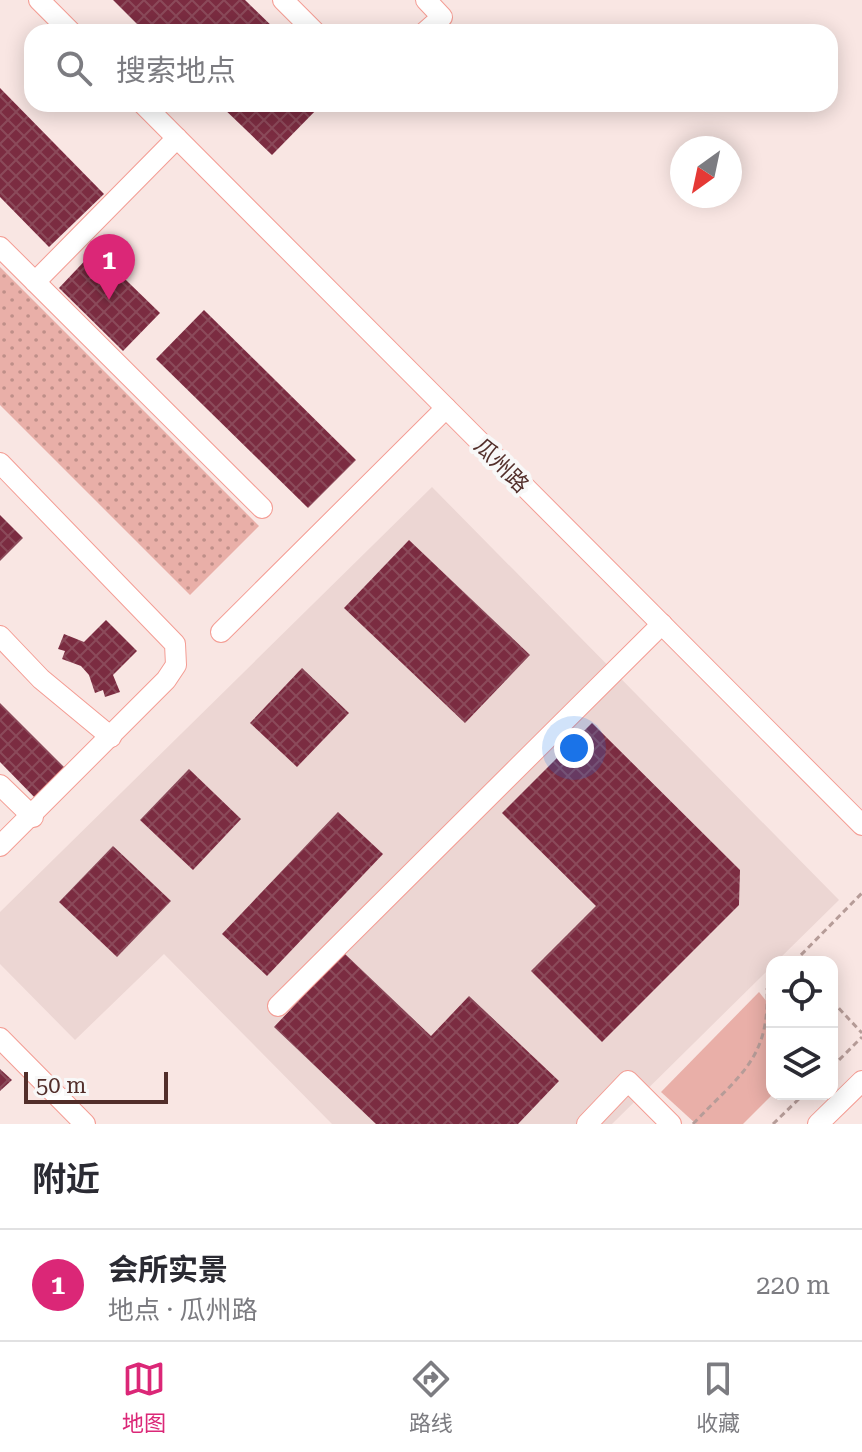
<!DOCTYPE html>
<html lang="zh">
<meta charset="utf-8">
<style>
:root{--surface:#fff;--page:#f7f7f7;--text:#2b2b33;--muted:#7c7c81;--line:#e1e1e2;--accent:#db2777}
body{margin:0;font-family:"Roboto Serif","Noto Sans SC",serif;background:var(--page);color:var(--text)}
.controls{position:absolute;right:24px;bottom:24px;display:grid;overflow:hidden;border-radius:16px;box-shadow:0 4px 20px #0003}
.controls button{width:72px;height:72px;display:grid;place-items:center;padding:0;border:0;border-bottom:2px solid var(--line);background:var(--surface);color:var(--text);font:40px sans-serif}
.compass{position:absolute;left:670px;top:136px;width:72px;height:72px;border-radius:50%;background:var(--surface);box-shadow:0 4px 20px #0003;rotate:213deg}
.scale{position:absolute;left:24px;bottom:20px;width:144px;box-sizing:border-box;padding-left:8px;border:4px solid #522e2a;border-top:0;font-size:22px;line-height:28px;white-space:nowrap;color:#522e2a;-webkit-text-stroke:6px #f8f8f8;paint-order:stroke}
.you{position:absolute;left:574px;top:748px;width:28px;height:28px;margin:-20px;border:6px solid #fff;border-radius:50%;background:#1a73e8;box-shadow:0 0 0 12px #1a73e833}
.badge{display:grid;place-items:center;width:52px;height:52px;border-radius:50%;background:var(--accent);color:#fff;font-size:26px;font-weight:700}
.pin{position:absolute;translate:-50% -66px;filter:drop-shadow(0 2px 4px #0008)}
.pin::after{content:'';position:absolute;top:42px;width:28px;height:24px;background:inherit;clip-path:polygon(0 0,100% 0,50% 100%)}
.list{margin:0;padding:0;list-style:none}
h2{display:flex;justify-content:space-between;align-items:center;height:104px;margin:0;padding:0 32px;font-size:34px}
h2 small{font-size:26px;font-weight:400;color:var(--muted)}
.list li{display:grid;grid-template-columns:52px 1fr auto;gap:24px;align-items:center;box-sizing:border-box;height:112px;padding:0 32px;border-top:2px solid var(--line)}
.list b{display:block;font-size:30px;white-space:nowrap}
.list p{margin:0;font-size:26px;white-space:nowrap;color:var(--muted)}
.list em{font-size:26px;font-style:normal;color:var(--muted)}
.icon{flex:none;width:44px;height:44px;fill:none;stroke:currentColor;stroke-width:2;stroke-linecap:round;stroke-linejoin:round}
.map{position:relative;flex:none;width:862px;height:1124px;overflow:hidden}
.search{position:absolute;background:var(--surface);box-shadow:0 4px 20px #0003;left:24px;right:24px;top:24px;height:88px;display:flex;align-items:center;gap:20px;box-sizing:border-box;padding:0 28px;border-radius:24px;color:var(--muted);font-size:30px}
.sheet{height:216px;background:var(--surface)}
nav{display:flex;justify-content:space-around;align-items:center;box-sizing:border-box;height:112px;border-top:2px solid var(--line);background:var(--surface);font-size:22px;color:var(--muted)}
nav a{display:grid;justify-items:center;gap:4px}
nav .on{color:var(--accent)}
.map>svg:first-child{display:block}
.built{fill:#ecd6d3}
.green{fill:#e9afa8}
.park{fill:url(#park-dots)}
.building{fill:url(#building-cross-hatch)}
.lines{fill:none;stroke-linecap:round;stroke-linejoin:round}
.minor-casing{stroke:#f49c93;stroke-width:22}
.path{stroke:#b69c98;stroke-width:3;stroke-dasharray:6 4;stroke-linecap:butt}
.minor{stroke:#fff;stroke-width:20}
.labels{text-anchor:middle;stroke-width:8;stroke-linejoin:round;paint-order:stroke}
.street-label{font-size:22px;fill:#522e2a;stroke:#f8f8f8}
</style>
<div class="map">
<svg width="862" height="1124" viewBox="0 0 862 1124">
<defs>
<pattern id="park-dots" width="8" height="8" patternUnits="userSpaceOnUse" patternTransform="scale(2)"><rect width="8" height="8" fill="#e9afa8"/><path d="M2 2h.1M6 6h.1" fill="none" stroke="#bf8f89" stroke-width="1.8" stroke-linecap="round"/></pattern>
<pattern id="building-cross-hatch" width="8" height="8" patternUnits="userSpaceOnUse" patternTransform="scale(2)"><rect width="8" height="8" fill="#7b2c41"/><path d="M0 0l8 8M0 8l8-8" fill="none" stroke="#8b4a5a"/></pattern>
</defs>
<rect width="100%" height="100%" fill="#f9e6e3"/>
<path class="built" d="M 432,487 L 839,900 L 776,962 L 772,962 L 772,966 L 612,1124 L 332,1124 L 164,954 L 75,1040 L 0,964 L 0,912 Z"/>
<path class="green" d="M 759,992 L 772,1008 L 773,1094 L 743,1124 L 696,1124 L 661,1092 Z"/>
<path class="park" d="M 0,267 L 259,526 L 190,595 L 0,405 Z"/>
<g class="building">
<path d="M 113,0 L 245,0 L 278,32 L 145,32 Z"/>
<path d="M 0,88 L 104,194 L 49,247 L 0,197 Z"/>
<path d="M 219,104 L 322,104 L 272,155 Z"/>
<path d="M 95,250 L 160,313 L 123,351 L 59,288 Z"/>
<path d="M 204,310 L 356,460 L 308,508 L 156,359 Z"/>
<path d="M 0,515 L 23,538 L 0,561 Z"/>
<path d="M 409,540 L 530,655 L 465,723 L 344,608 Z"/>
<path d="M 106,620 L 137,651 L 113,675 L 120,692 L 105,697 L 103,690 L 95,693 L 89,675 L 81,666 L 62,659 L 65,651 L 58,649 L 64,634 L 84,642 Z"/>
<path d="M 302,668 L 349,713 L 297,767 L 250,723 Z"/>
<path d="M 0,703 L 70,773 L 40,803 L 0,762 Z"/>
<path d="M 592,723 L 740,870 L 739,905 L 602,1042 L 531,971 L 596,906 L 502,813 Z"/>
<path d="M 189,769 L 241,819 L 193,870 L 140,820 Z"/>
<path d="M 338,812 L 383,854 L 267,976 L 222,934 Z"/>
<path d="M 113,846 L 171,901 L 117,957 L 59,902 Z"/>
<path d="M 344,953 L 431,1036 L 469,996 L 559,1081 L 518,1124 L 376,1124 L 274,1027 Z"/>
<path d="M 0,1069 L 12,1080 L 0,1091 Z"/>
</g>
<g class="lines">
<defs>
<g id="minor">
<path d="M 39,0 L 71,32"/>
<path d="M 283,0 L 315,32"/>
<path d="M 425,32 L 442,17 L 426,0"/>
<path d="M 143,104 L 862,825"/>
<path d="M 0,247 L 262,508"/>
<path d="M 35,282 L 177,138"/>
<path d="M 0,463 L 175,644 L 176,665 L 166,680 L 0,846"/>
<path d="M 221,632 L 446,408"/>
<path d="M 0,636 L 41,679 L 111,737"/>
<path d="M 0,785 L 33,817"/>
<path d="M 278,1006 L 662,624"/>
<path d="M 0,1038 L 85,1124"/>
<path d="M 587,1124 L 628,1081 L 671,1124"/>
<path d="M 818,1124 L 862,1081"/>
</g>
</defs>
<use href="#minor" class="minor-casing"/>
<g class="path">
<path d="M 794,962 L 862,893"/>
<path d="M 832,1001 L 862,1033"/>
<path d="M 832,1067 L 862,1037"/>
<path d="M 693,1124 C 738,1076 770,1060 767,989 L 772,984"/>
<path d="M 773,1124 L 804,1094"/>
</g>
<use href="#minor" class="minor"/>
</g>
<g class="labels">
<g class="street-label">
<text transform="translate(502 465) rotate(45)" y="8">瓜州路</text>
</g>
</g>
</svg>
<div class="controls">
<button><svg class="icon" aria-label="locate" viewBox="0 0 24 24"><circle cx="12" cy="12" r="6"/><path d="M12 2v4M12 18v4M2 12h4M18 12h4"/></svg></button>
<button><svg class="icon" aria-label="layers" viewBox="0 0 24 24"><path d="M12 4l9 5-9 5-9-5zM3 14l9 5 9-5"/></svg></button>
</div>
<svg class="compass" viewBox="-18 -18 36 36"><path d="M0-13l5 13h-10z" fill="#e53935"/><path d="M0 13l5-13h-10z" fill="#7c7c81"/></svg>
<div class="scale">50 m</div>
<div class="you"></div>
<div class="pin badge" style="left:109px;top:300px">1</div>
<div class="search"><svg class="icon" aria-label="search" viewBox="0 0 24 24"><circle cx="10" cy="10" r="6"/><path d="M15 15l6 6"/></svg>搜索地点</div>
</div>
<section class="sheet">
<h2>附近<small></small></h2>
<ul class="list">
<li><span class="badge">1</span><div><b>会所实景</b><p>地点 · 瓜州路</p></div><em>220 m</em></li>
</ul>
</section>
<nav>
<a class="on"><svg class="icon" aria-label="map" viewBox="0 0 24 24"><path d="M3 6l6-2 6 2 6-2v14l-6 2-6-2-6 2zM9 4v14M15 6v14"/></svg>地图</a>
<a><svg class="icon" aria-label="directions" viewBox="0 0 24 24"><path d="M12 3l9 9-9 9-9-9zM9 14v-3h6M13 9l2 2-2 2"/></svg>路线</a>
<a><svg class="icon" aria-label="saved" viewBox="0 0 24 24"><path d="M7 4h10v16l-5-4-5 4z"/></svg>收藏</a>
</nav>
